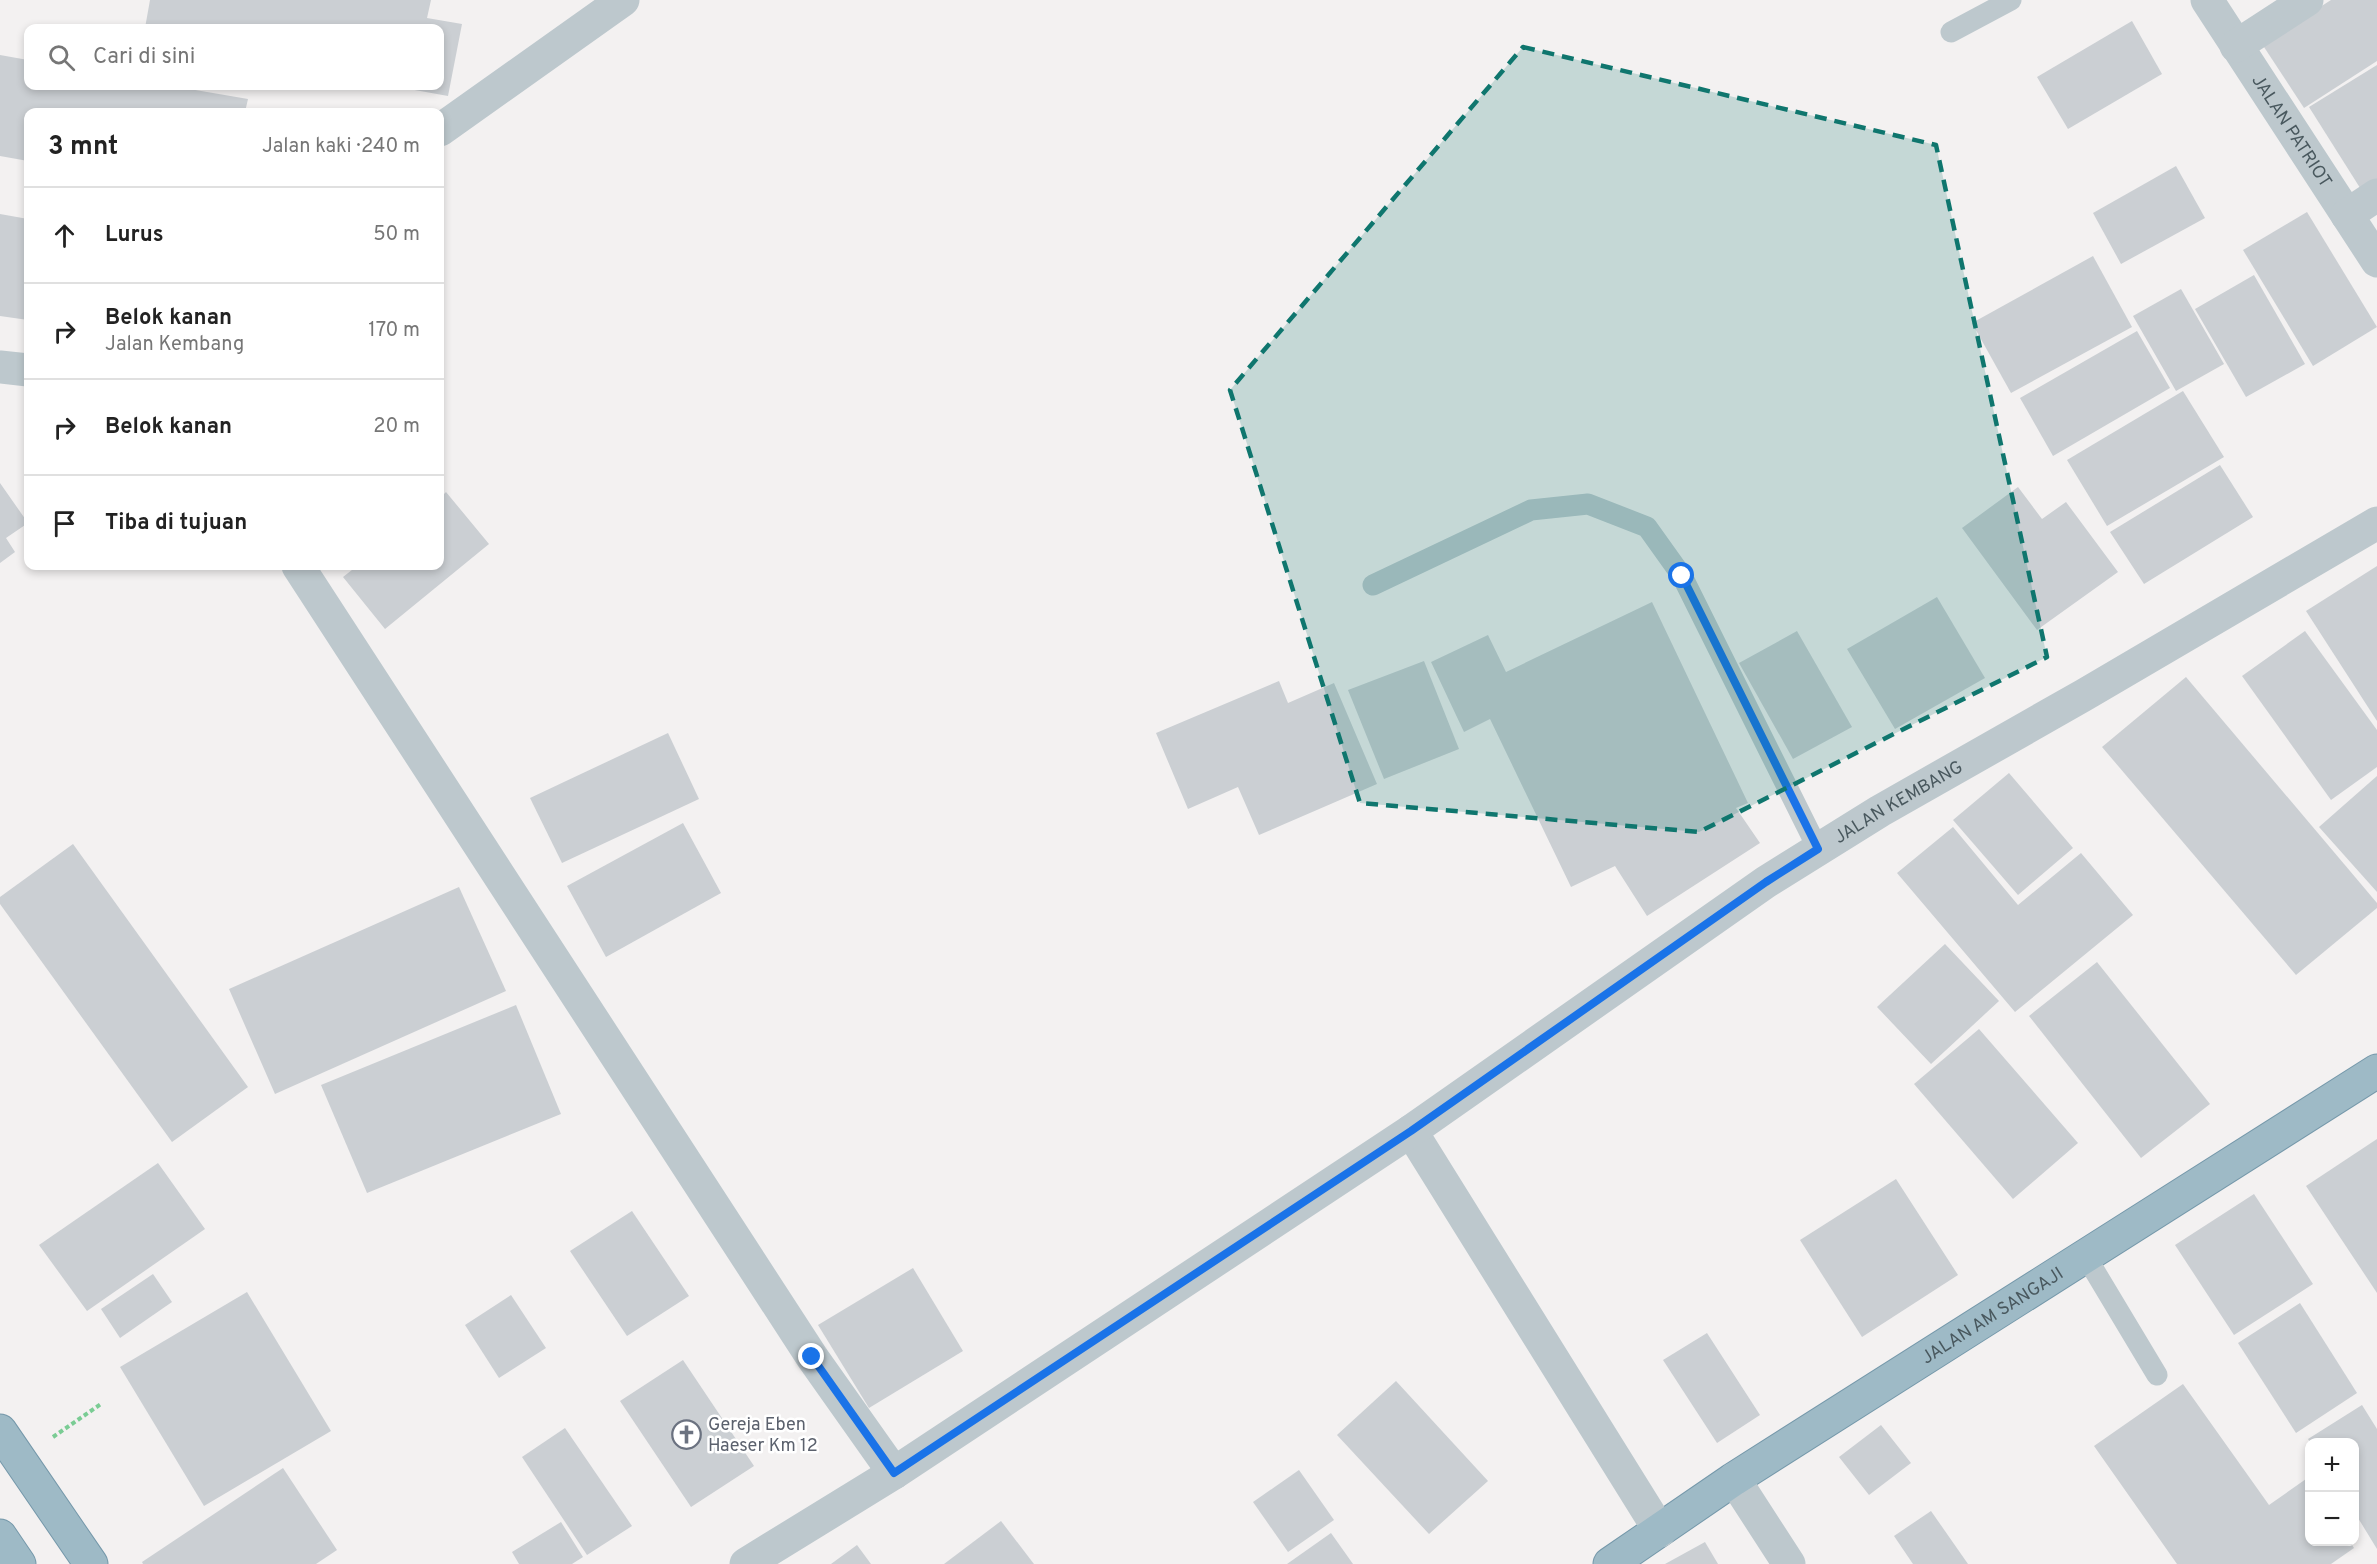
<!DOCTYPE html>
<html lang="id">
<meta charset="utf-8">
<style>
:root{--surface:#fff;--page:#f6f6f6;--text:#222;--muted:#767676;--line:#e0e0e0}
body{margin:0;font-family:Overpass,sans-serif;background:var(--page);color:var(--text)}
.controls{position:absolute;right:18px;bottom:18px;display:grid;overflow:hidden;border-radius:12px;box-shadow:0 3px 9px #0003}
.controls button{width:54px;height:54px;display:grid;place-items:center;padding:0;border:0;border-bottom:2px solid var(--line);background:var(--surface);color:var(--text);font:30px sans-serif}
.stop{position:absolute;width:18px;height:18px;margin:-14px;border:4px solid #1a73e8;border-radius:50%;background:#fff}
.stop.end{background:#1a73e8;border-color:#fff;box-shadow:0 2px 6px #0008}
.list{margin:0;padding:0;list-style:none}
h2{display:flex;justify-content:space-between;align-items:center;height:78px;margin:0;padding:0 24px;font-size:26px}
h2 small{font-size:20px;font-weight:400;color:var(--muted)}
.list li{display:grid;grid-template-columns:39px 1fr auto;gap:18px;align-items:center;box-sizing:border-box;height:96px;padding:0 24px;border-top:2px solid var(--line)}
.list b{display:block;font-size:22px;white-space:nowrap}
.list p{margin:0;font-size:20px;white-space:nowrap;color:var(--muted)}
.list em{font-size:20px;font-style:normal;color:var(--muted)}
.icon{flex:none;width:33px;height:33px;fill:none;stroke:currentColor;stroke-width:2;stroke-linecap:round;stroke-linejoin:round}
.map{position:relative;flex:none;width:2377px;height:1564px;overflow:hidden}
.search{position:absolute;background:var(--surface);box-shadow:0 3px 9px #0003;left:24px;top:24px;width:420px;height:66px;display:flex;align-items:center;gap:15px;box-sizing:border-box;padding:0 21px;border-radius:12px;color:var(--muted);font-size:22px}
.panel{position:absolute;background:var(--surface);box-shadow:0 3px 9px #0003;left:24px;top:108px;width:420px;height:462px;border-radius:12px}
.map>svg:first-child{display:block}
.building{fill:#cbcfd3}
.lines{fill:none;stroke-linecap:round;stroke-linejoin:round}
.trunk-casing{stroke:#7598aa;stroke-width:35}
.path{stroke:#7acc94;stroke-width:4;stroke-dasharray:4.5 3;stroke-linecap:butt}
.service{stroke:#bdc8cd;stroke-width:21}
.minor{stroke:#bdc8cd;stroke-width:33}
.trunk{stroke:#9ebac6;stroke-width:33}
.route{stroke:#1a73e8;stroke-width:8}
.marked{fill:#0f766e;fill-opacity:0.2;stroke:#0f766e;stroke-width:4.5;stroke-dasharray:12 8;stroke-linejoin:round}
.labels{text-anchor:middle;stroke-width:5;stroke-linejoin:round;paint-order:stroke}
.street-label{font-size:18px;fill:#49585e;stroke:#fff}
.worship-label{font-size:18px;fill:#5b616d;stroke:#fff;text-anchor:start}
</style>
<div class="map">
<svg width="2377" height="1564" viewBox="0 0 2377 1564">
<rect width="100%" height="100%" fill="#f3f1f1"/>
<g class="building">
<path d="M 150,0 L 431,0 L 427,18 L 462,24 L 448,96 L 398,87 L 440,86 L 440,28 L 145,28 Z"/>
<path d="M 2331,0 L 2377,0 L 2377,61 L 2304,108 L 2262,44 Z"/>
<path d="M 2132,21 L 2162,74 L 2068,129 L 2037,77 Z"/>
<path d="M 0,55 L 28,60 L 28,86 L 172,86 L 248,99 L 245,112 L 28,112 L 28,161 L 0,156 Z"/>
<path d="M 2377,65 L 2377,181 L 2362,191 L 2309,107 Z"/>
<path d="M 2176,166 L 2205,218 L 2121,264 L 2093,213 Z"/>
<path d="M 2307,212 L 2377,327 L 2313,366 L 2243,250 Z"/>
<path d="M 0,214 L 28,219 L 28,320 L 0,316 Z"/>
<path d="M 2093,256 L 2132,327 L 2011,393 L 1972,323 Z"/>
<path d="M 2254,275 L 2305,364 L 2246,397 L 2195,309 Z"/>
<path d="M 2181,289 L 2224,364 L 2176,391 L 2133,316 Z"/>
<path d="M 2137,331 L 2170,388 L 2053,456 L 2020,398 Z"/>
<path d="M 2183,391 L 2224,457 L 2107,526 L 2067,460 Z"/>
<path d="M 2220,465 L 2253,517 L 2144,584 L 2110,532 Z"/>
<path d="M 0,483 L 28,523 L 6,538 L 15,552 L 0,563 Z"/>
<path d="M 2018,487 L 2042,519 L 2066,502 L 2118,572 L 2037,630 L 1962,528 Z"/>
<path d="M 446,492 L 489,544 L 385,629 L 343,577 L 357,566 L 440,566 L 440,498 Z"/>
<path d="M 2377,566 L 2377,721 L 2306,611 Z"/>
<path d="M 1937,597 L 1985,678 L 1895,729 L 1847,649 Z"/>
<path d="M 1652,602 L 1748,803 L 1736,808 L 1760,843 L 1647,916 L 1615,866 L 1571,887 L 1490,719 L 1464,732 L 1431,662 L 1488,635 L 1506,672 Z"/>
<path d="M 1797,631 L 1852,727 L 1793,759 L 1739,663 Z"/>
<path d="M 2305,631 L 2377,730 L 2377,767 L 2331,800 L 2242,676 Z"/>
<path d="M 1424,661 L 1459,749 L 1384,779 L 1348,690 Z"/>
<path d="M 2186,677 L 2377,903 L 2377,908 L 2296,975 L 2102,747 Z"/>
<path d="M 1279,681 L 1288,703 L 1334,683 L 1377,784 L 1259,835 L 1238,787 L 1188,809 L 1156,733 Z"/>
<path d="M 668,733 L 699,799 L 562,863 L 530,798 Z"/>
<path d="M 2009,773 L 2073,848 L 2018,895 L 1953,820 Z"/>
<path d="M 2377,776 L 2377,892 L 2319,827 Z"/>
<path d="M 683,823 L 721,893 L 606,957 L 567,886 Z"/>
<path d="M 1953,827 L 2018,905 L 2081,853 L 2133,915 L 2015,1012 L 1897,873 Z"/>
<path d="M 73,844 L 248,1087 L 172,1142 L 0,904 L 0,897 Z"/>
<path d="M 459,887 L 506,991 L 275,1094 L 229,989 Z"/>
<path d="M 1945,944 L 1999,1001 L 1931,1064 L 1877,1007 Z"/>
<path d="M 2097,962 L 2210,1104 L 2141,1158 L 2029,1016 Z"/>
<path d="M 516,1005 L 561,1114 L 367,1193 L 321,1085 Z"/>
<path d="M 1979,1029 L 2078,1143 L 2013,1199 L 1914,1084 Z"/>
<path d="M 2377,1139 L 2377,1293 L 2306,1186 Z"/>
<path d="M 158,1163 L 205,1229 L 87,1311 L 39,1245 Z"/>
<path d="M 1896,1179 L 1958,1275 L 1862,1337 L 1800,1240 Z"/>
<path d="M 2254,1194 L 2313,1284 L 2234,1335 L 2175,1245 Z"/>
<path d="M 632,1211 L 689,1296 L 627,1336 L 570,1251 Z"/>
<path d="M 913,1268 L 963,1351 L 869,1408 L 818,1325 Z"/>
<path d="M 153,1274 L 172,1302 L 120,1338 L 101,1309 Z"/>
<path d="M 247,1292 L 331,1431 L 204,1506 L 120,1367 Z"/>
<path d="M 511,1295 L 546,1348 L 499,1378 L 465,1325 Z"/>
<path d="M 2300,1303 L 2357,1393 L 2296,1433 L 2238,1343 Z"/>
<path d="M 1707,1333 L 1760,1415 L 1717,1443 L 1663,1360 Z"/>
<path d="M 683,1360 L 754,1466 L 691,1507 L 620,1401 Z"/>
<path d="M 1396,1381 L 1488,1481 L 1429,1534 L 1337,1435 Z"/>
<path d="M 2183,1384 L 2269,1505 L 2306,1479 L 2310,1484 L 2310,1542 L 2350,1542 L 2354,1548 L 2331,1564 L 2177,1564 L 2094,1446 Z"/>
<path d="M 2362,1405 L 2377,1429 L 2377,1549 L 2355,1513 L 2355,1443 L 2310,1442 L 2308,1439 Z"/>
<path d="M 1881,1425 L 1911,1463 L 1869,1495 L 1839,1457 Z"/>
<path d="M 565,1428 L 632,1526 L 587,1555 L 522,1457 Z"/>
<path d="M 283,1468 L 337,1550 L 316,1564 L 143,1564 L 142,1562 Z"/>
<path d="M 1299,1470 L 1334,1520 L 1288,1552 L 1253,1502 Z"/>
<path d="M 1931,1511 L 1968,1564 L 1913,1564 L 1894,1536 Z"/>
<path d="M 1001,1521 L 1034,1564 L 944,1564 Z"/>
<path d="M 561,1522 L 583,1557 L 572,1564 L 519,1564 L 512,1552 Z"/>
<path d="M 1331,1533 L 1353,1564 L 1287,1564 Z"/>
<path d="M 1705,1542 L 1718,1564 L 1665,1564 Z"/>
<path d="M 857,1545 L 871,1564 L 831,1564 Z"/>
</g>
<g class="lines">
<defs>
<g id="trunk">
<path d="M 0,1431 L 91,1564"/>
<path d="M 0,1536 L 19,1564"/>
<path id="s3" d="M 1610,1564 L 1734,1479 L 2377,1071"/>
</g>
</defs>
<use href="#trunk" class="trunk-casing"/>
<path class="path" d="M 53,1437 L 101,1404"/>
<g class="service">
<path d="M 1951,32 L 2011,0"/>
<path d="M 1373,585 L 1531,510 L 1588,504 L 1647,527 L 1682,576 L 1818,849"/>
<path d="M 2085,1255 L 2157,1375"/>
</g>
<g class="minor">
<path id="s1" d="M 2207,0 L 2377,261"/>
<path d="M 2236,46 L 2307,0"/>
<path d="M 440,130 L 623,0"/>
<path d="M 2347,215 L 2377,195"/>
<path d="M 0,367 L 28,370"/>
<path d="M 298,566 L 812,1357 L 894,1473"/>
<path d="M 1411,1131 L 1660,1531"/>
<path d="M 1734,1479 L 1789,1564"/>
<path id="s2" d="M 746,1564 L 894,1473 L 1411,1131 L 1766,882 L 1880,811 L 2084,695 L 2377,523"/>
</g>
<use href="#trunk" class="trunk"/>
</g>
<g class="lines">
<path class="route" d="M 812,1357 L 894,1473 L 1411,1131 L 1766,882 L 1818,849 L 1682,576"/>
</g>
<path class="marked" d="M 1523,47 L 1936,145 L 2047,657 L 1699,832 L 1360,803 L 1230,390 Z"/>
<defs>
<symbol id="church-ring" viewBox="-11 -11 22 22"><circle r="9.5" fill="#fff" stroke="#6b7280" stroke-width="1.5"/><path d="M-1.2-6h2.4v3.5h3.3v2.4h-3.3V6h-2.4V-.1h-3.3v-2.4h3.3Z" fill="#6b7280"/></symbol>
</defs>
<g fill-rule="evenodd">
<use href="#church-ring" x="670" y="1418" width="33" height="33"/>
</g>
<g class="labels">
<g class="street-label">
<text dy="6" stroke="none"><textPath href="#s1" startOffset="156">JALAN PATRIOT</textPath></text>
<text dy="6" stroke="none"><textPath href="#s2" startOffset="1382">JALAN KEMBANG</textPath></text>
<text dy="6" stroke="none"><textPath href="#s3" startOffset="456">JALAN AM SANGAJI</textPath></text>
</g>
<g class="worship-label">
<text x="708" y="1430">Gereja Eben<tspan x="708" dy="21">Haeser Km 12</tspan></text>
</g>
</g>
</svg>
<div class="controls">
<button>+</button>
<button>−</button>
</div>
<div class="stop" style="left:1682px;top:576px"></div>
<div class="stop end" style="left:812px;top:1357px"></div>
<div class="search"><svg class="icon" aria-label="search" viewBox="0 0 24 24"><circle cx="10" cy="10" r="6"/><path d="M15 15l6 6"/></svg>Cari di sini</div>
<section class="panel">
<h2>3 mnt<small>Jalan kaki · 240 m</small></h2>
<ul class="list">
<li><svg class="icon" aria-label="ahead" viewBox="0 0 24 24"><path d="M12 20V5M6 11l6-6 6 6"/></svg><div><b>Lurus</b></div><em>50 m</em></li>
<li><svg class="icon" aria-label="right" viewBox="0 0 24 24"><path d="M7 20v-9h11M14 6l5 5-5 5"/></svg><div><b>Belok kanan</b><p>Jalan Kembang</p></div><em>170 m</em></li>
<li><svg class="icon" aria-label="right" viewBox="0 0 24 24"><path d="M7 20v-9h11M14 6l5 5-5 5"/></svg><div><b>Belok kanan</b></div><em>20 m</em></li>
<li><svg class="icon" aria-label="arrive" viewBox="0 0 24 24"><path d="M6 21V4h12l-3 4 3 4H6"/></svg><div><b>Tiba di tujuan</b></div></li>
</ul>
</section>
</div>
